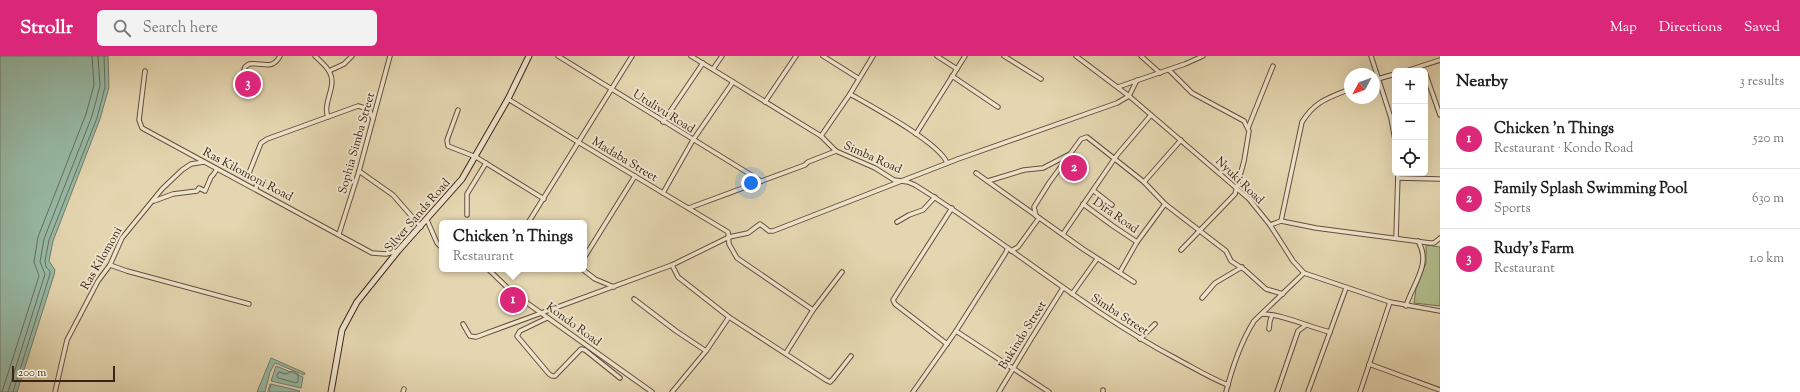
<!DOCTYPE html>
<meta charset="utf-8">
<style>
:root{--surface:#fff;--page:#f2f2f2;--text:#222;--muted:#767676;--line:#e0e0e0;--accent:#db2777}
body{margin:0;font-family:"Sorts Mill Goudy",serif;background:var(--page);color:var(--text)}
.controls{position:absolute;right:12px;top:12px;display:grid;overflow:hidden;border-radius:6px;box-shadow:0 4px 16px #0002}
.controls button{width:36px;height:36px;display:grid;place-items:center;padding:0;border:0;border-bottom:1px solid var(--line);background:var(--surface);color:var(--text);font:20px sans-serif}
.compass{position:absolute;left:1344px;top:12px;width:36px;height:36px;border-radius:50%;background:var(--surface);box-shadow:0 4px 16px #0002;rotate:229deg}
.scale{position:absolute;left:12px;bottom:10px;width:103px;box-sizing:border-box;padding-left:4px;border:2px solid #3d2216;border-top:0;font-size:11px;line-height:14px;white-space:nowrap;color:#3d2216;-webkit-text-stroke:3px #ede4cc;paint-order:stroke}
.you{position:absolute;left:751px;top:127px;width:14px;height:14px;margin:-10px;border:3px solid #fff;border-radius:50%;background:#1a73e8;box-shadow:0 0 0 6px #1a73e833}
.badge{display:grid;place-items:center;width:26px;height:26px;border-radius:50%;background:var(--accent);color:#fff;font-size:13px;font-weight:700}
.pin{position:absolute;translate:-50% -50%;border:2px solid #fff;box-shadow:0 1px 4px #0006}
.popup{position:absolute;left:439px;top:164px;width:148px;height:52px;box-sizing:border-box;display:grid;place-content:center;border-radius:6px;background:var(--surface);filter:drop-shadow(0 1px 3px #0005);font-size:13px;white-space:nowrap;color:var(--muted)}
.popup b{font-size:15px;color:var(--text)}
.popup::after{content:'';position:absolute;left:50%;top:100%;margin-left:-8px;border:8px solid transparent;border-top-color:var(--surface)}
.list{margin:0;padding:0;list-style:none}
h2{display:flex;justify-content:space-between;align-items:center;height:52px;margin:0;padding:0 16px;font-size:17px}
h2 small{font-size:13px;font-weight:400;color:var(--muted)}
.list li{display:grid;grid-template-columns:26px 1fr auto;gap:12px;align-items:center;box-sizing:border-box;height:60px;padding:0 16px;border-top:1px solid var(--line)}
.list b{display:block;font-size:15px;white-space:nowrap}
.list p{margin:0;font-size:13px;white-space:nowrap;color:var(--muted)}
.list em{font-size:13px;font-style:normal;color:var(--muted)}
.icon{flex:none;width:22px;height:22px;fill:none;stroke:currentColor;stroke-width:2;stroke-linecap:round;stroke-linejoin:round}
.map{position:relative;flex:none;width:1440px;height:336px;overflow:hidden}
header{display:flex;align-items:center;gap:24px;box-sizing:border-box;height:56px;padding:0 20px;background:var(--accent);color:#fff}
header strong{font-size:19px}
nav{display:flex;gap:22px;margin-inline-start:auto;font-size:14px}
.search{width:280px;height:36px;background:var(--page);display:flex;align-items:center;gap:10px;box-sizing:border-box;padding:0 14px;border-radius:6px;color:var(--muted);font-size:15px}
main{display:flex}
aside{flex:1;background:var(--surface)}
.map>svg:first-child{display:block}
.green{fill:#b1be8d;stroke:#777052}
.water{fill:#97baa6;stroke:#737d6c}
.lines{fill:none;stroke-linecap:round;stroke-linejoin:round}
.shore{stroke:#6a6e5e;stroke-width:1}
.stream{stroke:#737d6c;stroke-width:1}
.street-casing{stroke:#674f3c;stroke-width:5.5}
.secondary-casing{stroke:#3d2216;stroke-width:7}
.street{stroke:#ede4cc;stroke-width:3.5}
.secondary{stroke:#ede4cc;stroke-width:5}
.labels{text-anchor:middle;stroke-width:4;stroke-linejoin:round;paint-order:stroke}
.street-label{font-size:12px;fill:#3d2216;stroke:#ede4cc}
</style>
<header>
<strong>Strollr</strong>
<div class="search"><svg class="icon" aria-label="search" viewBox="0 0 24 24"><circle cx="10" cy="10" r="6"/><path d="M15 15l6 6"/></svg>Search here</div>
<nav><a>Map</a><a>Directions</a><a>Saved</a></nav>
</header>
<main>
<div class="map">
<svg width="1440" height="336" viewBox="0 0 1440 336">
<rect width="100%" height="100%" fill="#e4d6b0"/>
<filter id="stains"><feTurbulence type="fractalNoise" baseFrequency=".005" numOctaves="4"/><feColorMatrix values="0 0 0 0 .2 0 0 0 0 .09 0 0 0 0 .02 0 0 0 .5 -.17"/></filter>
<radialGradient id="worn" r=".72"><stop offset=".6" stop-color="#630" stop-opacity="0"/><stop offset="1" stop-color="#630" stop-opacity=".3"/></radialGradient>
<path class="green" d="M 1426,189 L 1440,191 L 1440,250 L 1414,247 L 1416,233 L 1426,207 Z"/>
<g class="water">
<path d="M 0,0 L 108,0 L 109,31 L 100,63 L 53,185 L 49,205 L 55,214 L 54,219 L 17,336 L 0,336 Z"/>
<path d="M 271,302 L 305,317 L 304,319 L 275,307 L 270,316 L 265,336 L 257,336 Z"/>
<path d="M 276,310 L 303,321 L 301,332 L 271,325 Z"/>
<path d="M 271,328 L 300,335 L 299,336 L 269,336 Z"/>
</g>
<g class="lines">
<g class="shore">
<path d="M 279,316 L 286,318 L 292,315 L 298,318 L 298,326 L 296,327 L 278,322 L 277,320 Z"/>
<path d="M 2,336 L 39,220 L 34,206 L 38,181 L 86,58 L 94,29 L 92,0"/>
<path d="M 8,336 L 45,218 L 40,206 L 44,183 L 92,60 L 100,30 L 98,0"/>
<path d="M 13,336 L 50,218 L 50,215 L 46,211 L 45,205 L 49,184 L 97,62 L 105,31 L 104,0"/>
</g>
<path class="stream" d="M 268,336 L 270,328"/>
<defs>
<g id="street">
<path d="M 315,0 C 320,5 327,10 330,17 C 337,31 322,47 328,61"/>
<path d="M 558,0 L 761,125"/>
<path d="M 691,0 L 821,80 L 836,95 L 875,112 L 894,124 L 908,126 L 915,129 C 1004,184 1084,254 1177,303 C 1194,312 1210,322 1228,329"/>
<path d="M 823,0 L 858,22"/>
<path d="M 937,0 L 957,13"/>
<path d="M 1004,0 L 1041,23"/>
<path d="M 1076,0 L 1129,40 L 1249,143 L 1270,169 L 1293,205 L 1304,217 L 1390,246 L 1440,255"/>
<path d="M 1141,0 L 1160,17"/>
<path d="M 1371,0 L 1391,62 L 1395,84"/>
<path d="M 713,13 L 722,0"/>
<path d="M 1169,14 L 1192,37 L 1244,65 L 1249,75 L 1244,105 L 1235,138 L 1181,194"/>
<path d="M 145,15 L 139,64 L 142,72 L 372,197 L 386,198 L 397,195"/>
<path d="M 329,15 L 344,8 L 352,0"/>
<path d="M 1406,15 L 1440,4"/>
<path d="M 1425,16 L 1440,59"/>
<path d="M 952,20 L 998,51"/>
<path d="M 241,22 L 245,11 L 249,8 C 262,6 272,15 280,0"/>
<path d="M 1374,24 L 1395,18"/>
<path d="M 1118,31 L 1185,8 L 1203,0"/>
<path d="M 850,38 C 871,50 940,87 947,107"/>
<path d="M 508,43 L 578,86 L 728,176 L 729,188 L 737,202 L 813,254"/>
<path d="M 765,46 L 796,0"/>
<path d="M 458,54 L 447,84 L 448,90 L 476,101 L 544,143"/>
<path d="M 663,66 L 703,7"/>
<path d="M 1248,72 L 1273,10"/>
<path d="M 916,78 L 965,0"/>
<path d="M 821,80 L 850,38 L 873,0"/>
<path d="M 359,115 L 393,139 L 421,171"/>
<path d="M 976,117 L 1083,193 L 1134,226"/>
<path d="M 1398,122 L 1440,123"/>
<path d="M 988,125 L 1024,114 L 1043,112 L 1070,98"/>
<path d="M 1144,126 L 1181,84"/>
<path d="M 256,132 L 257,126 L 250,120 L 249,117 L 261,87 L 267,83 L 358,50 L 369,53 L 373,63"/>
<path d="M 1094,135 L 1112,149"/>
<path d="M 663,137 L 693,84 L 733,26"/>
<path d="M 154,145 L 173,138 L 197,135 L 199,132 L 205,135 L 211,121 L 213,119 L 217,113"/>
<path d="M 1083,148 L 1113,170 L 1137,186"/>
<path d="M 689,152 L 805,109 L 808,106 L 836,95"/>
<path d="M 467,159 L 467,138 L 486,107"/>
<path d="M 1036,160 L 1034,151 L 1049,127 L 1081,83 L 1087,81 L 1144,126 L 1165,148 L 1226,195 L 1231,205 L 1245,214 L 1266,233 L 1283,238"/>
<path d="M 427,164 L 437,187 L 442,192"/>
<path d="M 1281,165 L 1302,66 C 1315,45 1328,42 1350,33"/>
<path d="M 897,166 L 909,159 L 923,154 L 935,141"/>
<path d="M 528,167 L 632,0"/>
<path d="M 1270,169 L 1281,165 L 1316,172 L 1430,187 L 1434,187 L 1440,182"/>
<path d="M 339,178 L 359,115 L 390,0"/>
<path d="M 1063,178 L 1117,99 L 1151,59"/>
<path d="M 1396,182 L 1398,117"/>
<path d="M 1011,195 L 1018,191 L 1039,162"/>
<path d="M 584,202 L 635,120"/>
<path d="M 110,209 L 127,215 L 249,248"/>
<path d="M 672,209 L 678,221 L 729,261 L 826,324 L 830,326 L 833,323 L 851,300"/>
<path d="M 488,213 L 513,237 L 652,336"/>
<path d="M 582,213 L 595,223 L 614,231"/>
<path d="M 1120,216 L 1137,186 L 1165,148"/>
<path d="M 1072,238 L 1097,203"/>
<path d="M 1202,242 L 1215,227 L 1242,211"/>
<path d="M 634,243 L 676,275 L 706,295"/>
<path d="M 1406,250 C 1413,227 1432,208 1418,185"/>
<path d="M 1262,258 C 1282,258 1309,271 1330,276"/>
<path d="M 547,262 L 520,275 L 517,280 L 549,318 L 552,320 L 555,320 L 581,293 L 585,294 L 620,322"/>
<path d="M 463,268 L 470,280 L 476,281 L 672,209 L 729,181 L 748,177 L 760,168 L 769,175 L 773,175 L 958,103 L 1117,47 L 1129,40 L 1137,24"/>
<path d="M 1269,273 L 1270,265 L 1272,259"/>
<path d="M 956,275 L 1049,336"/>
<path d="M 1140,283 L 1155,268"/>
<path d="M 947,288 L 895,248 L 893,244 L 952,152"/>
<path d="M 786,297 L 813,254 L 842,216"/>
<path d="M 1369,308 L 1440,334"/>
<path d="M 55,336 L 67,284 L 98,225 L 110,209 L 122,182 L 162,133 L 182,114 L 191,108 L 204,106"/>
<path d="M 403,336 L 404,333"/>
<path d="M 672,336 L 706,295 L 729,261"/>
<path d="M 913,336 L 956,275 L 1005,198 L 1008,192"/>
<path d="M 999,336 L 1031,283 L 1063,232"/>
<path d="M 1103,336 L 1103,334"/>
<path d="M 1226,336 C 1232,312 1241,286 1254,265 L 1304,217"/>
<path d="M 1277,336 L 1298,275 L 1306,269"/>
<path d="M 1308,336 L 1346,232"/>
<path d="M 1360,336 L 1390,246"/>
</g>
<path id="secondary" d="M 331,336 L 342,274 L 357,246 L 398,195 L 462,123 L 508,43 L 529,0"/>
</defs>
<use href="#street" class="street-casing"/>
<use href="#secondary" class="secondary-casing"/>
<use href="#street" class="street"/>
<use href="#secondary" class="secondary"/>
</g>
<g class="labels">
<g class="street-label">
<text transform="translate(664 55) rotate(32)" y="4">Utulivu Road</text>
<text transform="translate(356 87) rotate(-74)" y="4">Sophia Simba Street</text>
<text transform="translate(873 101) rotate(24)" y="4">Simba Road</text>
<text transform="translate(625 103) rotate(31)" y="4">Madaba Street</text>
<text transform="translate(248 118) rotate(28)" y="4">Ras Kilomoni Road</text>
<text transform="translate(1240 124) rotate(44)" y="4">Nyuki Road</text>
<text transform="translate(417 159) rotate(-49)" y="4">Silver Sands Road</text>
<text transform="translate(1116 159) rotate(35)" y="4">Dira Road</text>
<text transform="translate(101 202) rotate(-60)" y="4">Ras Kilomoni</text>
<text transform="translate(1120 258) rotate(33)" y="4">Simba Street</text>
<text transform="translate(574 268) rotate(36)" y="4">Kondo Road</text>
<text transform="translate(1022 279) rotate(-58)" y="4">Bukindo Street</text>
</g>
</g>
<rect width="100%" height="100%" filter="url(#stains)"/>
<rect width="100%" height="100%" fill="url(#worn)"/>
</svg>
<div class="controls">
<button>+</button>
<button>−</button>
<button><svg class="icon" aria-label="locate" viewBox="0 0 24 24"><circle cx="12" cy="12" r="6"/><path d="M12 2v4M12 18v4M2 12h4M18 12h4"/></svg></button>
</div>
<svg class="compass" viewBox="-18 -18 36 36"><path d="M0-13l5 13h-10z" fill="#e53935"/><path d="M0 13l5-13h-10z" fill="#767676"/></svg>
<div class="scale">200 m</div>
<div class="you"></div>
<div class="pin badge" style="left:513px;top:244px">1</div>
<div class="popup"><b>Chicken 'n Things</b>Restaurant</div>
<div class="pin badge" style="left:1074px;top:112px">2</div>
<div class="pin badge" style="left:248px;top:28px">3</div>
</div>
<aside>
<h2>Nearby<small>3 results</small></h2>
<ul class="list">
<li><span class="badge">1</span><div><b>Chicken 'n Things</b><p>Restaurant · Kondo Road</p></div><em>520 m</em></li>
<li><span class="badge">2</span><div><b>Family Splash Swimming Pool</b><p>Sports</p></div><em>630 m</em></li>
<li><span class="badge">3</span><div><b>Rudy's Farm</b><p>Restaurant</p></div><em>1.0 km</em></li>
</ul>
</aside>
</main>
